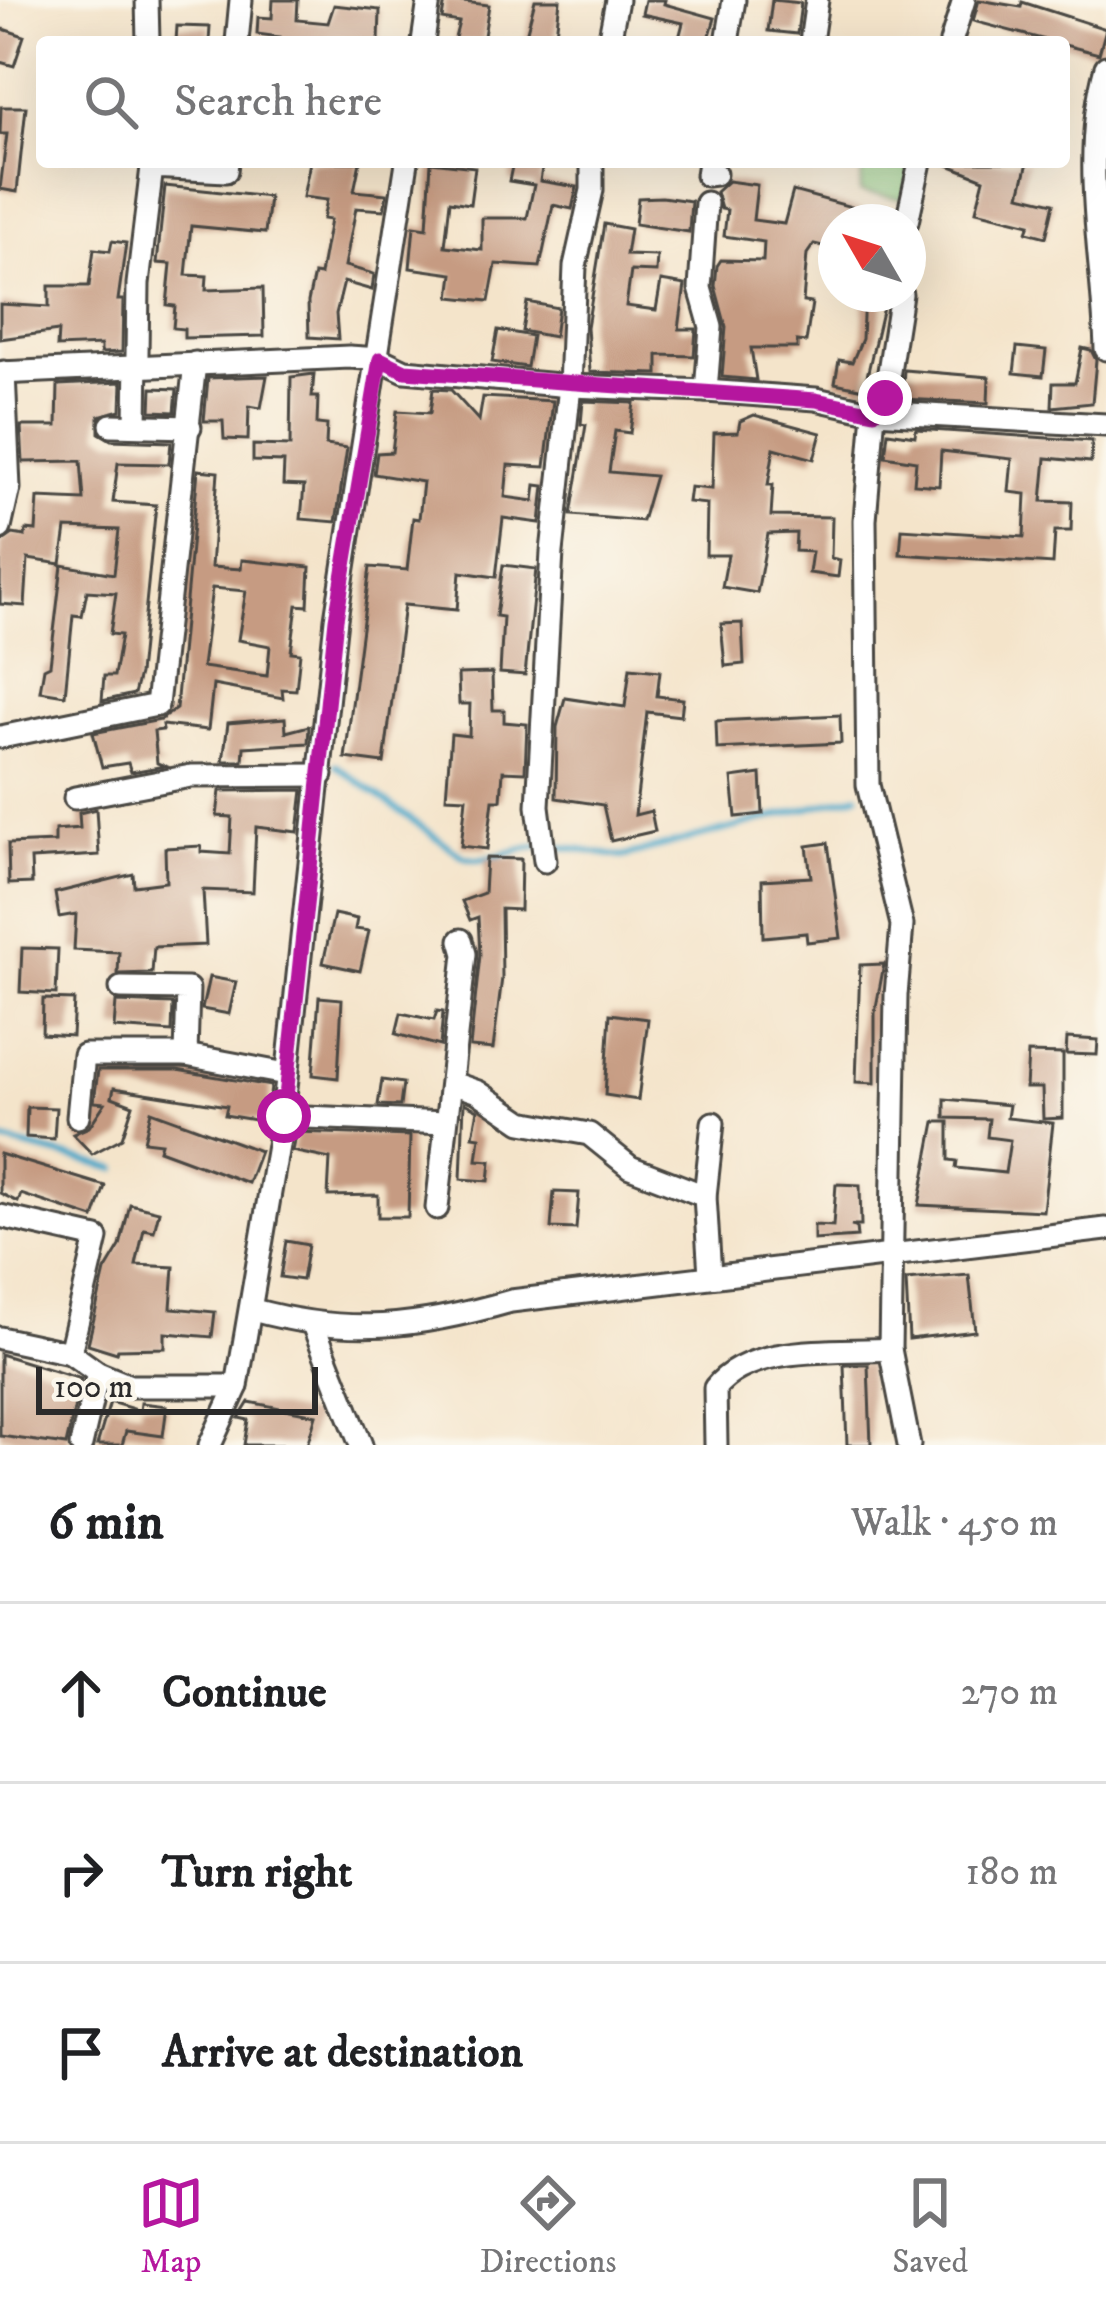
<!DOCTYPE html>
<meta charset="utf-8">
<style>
:root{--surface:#fff;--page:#f2f2f2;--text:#202124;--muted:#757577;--line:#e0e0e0;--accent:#b5179e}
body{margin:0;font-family:"IM FELL DW Pica",serif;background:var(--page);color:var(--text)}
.compass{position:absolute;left:818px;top:204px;width:108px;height:108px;border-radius:50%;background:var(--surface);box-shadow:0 12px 48px #0002;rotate:309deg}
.scale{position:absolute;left:36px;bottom:30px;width:282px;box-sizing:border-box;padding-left:12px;border:6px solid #2b2b2b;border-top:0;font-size:33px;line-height:42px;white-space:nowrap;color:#2b2b2b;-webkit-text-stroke:9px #fbf7ec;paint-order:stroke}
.stop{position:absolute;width:36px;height:36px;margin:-27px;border:9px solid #b5179e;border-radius:50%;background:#fff}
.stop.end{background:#b5179e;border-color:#fff;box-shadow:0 3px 12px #0008}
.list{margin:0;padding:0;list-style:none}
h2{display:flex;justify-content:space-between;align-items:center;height:156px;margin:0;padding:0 48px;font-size:51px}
h2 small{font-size:39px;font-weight:400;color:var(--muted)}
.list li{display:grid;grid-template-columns:78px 1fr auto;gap:36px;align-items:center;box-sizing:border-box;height:180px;padding:0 48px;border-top:3px solid var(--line)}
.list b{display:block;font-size:45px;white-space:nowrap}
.list em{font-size:39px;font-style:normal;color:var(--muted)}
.icon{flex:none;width:66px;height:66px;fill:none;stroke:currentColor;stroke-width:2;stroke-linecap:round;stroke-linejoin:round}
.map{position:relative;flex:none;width:1106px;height:1445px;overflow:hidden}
.search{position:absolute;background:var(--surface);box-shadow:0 12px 48px #0002;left:36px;right:36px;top:36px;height:132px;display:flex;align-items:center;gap:30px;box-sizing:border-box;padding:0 42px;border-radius:12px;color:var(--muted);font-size:45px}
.sheet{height:696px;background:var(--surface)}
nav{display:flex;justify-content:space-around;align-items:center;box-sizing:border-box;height:168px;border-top:3px solid var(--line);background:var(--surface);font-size:33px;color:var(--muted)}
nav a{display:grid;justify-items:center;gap:6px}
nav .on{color:var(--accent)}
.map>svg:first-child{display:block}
.green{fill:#8ecb80;stroke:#5c7b56;stroke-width:3}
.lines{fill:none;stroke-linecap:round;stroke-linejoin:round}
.stream{stroke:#4aa8c9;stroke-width:6}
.building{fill:#c69b82;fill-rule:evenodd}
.minor-casing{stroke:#494743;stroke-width:27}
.minor{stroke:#fff;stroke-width:21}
.route{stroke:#b5179e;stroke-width:15}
</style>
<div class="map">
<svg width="1106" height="1445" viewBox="0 0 1106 1445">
<rect width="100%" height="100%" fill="#fbf7ec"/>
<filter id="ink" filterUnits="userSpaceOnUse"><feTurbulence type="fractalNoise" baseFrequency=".00833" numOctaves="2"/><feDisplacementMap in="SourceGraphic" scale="24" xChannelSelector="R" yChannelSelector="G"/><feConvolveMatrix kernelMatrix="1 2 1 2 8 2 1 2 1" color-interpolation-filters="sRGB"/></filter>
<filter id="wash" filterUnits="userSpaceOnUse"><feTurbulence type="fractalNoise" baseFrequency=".004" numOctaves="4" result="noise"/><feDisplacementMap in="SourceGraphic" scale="48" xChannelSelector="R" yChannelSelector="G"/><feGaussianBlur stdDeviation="2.7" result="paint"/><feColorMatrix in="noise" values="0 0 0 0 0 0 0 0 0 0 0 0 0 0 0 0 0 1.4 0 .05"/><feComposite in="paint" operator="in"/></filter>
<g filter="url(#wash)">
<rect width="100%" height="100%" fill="#f4e4ca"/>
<path class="green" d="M 863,162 L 913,162 L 904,199 L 860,192 Z"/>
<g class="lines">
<g class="stream">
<path d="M 335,765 L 464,857 L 479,860 L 540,845"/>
<path d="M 557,846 L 622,857 L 858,795"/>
<path d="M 0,1140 L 117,1169"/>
</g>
</g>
<g id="blocks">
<g class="building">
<path d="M 273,0 L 298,0 L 297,20 L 328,23 L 334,5 L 380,10 L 379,42 L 279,42 L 280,37 L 257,34 L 258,17 L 272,18 Z"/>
<path d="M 445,0 L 489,5 L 483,42 L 454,42 L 459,22 L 442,19 Z"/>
<path d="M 535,0 L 560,0 L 555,42 L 524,42 Z"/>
<path d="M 645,0 L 665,0 L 664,4 L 715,18 L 708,42 L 678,42 L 683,23 L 642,14 Z"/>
<path d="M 772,0 L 801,3 L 797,34 L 768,31 Z"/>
<path d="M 979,0 L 1021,7 L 1022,2 L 1106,29 L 1099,54 L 973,21 Z"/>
<path d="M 177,26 L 210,27 L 209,42 L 176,42 Z"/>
<path d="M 0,28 L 24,36 L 14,66 L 0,62 Z"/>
<path d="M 1,107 L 26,107 L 17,192 L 0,189 L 7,134 L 0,134 Z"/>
<path d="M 310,162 L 360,162 L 354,191 L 387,194 L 384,210 L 356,208 L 345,266 L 374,274 L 372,290 L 344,282 L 336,314 L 338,339 L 309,337 L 308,302 L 314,274 L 320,275 L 330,220 L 323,219 L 327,200 L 303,197 Z"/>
<path d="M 431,162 L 475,167 L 470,204 L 450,201 L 445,246 L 482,250 L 482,218 L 527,218 L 534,185 L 509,181 L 513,162 L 543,162 L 540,181 L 577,187 L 572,209 L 553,205 L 540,267 L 496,264 L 489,301 L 450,297 L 453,274 L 410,268 L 414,226 L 427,228 Z"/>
<path d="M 941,162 L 1028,162 L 1020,195 L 1054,203 L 1046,237 L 1027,232 L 1030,224 L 976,211 L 984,179 Z"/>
<path d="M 728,181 L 757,185 L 753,220 L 784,224 L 793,191 L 881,215 L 880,222 L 836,222 L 836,249 L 814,244 L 807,254 L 803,302 L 812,303 L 806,342 L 797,341 L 797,348 L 751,348 L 756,380 L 722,377 L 726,327 L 715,286 L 717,266 L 721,260 L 763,261 L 764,242 L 724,236 L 727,210 L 721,209 L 716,192 Z"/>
<path d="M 165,186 L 269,197 L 265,233 L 191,226 L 186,275 L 207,276 L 206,290 L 263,288 L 264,336 L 184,338 L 184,329 L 173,328 L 175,306 L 167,305 L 171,264 L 157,263 Z"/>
<path d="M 662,197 L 691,201 L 689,232 L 635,224 L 638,198 Z"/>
<path d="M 604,224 L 630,229 L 626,255 L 657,256 L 656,272 L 631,271 L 626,306 L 656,310 L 661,281 L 685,285 L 679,329 L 696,329 L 694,356 L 658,355 L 658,374 L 590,372 L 587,327 Z"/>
<path d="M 112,241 L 126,243 L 118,300 L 123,300 L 122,352 L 101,353 L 101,345 L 57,347 L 58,331 L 0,339 L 0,304 L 49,307 L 49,286 L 89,286 L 94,249 L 110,251 Z"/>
<path d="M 864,294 L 886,294 L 864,389 L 835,383 L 839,360 L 852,362 L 862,339 Z"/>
<path d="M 527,302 L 558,308 L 554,337 L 522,331 Z"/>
<path d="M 498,330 L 532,336 L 527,367 L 492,362 Z"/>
<path d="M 1017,347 L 1046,350 L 1043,376 L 1014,373 Z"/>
<path d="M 1082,348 L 1091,350 L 1096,360 L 1092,403 L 1052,407 L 1053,383 L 1075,383 Z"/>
<path d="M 904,370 L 989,377 L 988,403 L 902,399 Z"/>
<path d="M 314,374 L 312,397 L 318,397 L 317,424 L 327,425 L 326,445 L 347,448 L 336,522 L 301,519 L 304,486 L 283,485 L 284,462 L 253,461 L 253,445 L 290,446 L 291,377 Z"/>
<path d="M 267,376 L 261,408 L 249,406 L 248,440 L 224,439 L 223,421 L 204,421 L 208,378 Z"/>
<path d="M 122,382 L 121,410 L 99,416 L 99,433 L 111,440 L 171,442 L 169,464 L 118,463 L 113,502 L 156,505 L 139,674 L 134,694 L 102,701 L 104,676 L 114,676 L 121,635 L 110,634 L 116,593 L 87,591 L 82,616 L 73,615 L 65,695 L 40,691 L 44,668 L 50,665 L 62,565 L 114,574 L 119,530 L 66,528 L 61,564 L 28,559 L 25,606 L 0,604 L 0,543 L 13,534 L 25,536 L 26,530 L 36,531 L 38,498 L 84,500 L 81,461 L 23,462 L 21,426 L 57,426 L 58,385 Z"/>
<path d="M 152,388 L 177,389 L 175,412 L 151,411 Z"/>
<path d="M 433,389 L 451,390 L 479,421 L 483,397 L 553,401 L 545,467 L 508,465 L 505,497 L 534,501 L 536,485 L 544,486 L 540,523 L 503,518 L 496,577 L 460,572 L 457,610 L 404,605 L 384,763 L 345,758 L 370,567 L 407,570 L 413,518 L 419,519 L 423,482 L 374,474 L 377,453 L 392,452 L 397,411 L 430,413 Z"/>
<path d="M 583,401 L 634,403 L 630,433 L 615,431 L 609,472 L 655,476 L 642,521 L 571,515 L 586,425 L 581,424 Z"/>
<path d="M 754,415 L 821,433 L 814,459 L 774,448 L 768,485 L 773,485 L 771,516 L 832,517 L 831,558 L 840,560 L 838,577 L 809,573 L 812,552 L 795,551 L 796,533 L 768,534 L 757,593 L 722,587 L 728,555 L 706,555 L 707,504 L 688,502 L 690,487 L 712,489 L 714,433 L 738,432 L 740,421 Z"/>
<path d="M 916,429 L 1092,441 L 1091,462 L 1046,458 L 1042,501 L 1072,502 L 1071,531 L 1055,531 L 1053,564 L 900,554 L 902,529 L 1024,537 L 1026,494 L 1009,492 L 1012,459 L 941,451 L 939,486 L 914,484 L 916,461 L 885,456 L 888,432 L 915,436 Z"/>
<path d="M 198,470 L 218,472 L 211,567 L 241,569 L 242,560 L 310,567 L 308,606 L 297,605 L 291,652 L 300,653 L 296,690 L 282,689 L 283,698 L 213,685 L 208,730 L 162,725 L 163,730 L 154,731 L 157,763 L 165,766 L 131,772 L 128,763 L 102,767 L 93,733 L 160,720 L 176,709 ZM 212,588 L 246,591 L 238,640 L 270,646 L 267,676 L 202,667 Z"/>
<path d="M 503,565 L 536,569 L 525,675 L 500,673 L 503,617 L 496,616 Z"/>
<path d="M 742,623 L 744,664 L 725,666 L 721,624 Z"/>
<path d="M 630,668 L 660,671 L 657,696 L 683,699 L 681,716 L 647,712 L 635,815 L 651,811 L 655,831 L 611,841 L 603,805 L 556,798 L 557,727 L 565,698 L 625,707 Z"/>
<path d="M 492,673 L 493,710 L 504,710 L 504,722 L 527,724 L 525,772 L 503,771 L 501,800 L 493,800 L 487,849 L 461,846 L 466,798 L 446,797 L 451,734 L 469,736 L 470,704 L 459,704 L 458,674 Z"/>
<path d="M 840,715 L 841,743 L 717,749 L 716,721 Z"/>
<path d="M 285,718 L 286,732 L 309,726 L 308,743 L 244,747 L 243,761 L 223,761 L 228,723 Z"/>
<path d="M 761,774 L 763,814 L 736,817 L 732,778 Z"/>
<path d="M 303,790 L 298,832 L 256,827 L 253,892 L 203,890 L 206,945 L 154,947 L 152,973 L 118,974 L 119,952 L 74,950 L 76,914 L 59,917 L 55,893 L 133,874 L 134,886 L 166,882 L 165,848 L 201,846 L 201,852 L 230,854 L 232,817 L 217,816 L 220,791 Z"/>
<path d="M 96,809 L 99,855 L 31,859 L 32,883 L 9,884 L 8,844 L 55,842 L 55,830 L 80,828 L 79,813 Z"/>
<path d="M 828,843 L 841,938 L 807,942 L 806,933 L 763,937 L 762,880 L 811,877 L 807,846 Z"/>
<path d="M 486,858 L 521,859 L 520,910 L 501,909 L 502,978 L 493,1049 L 470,1047 L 480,955 L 478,917 L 470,920 L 462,901 L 484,893 Z"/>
<path d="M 334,914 L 357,919 L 355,929 L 369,931 L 360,971 L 323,963 Z"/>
<path d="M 22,948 L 58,949 L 56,994 L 20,992 Z"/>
<path d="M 884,964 L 875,1013 L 875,1083 L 856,1082 L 860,965 Z"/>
<path d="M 209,977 L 236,982 L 229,1014 L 202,1009 Z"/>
<path d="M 319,997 L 342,999 L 338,1078 L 313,1075 Z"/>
<path d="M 43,999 L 74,1000 L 72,1036 L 42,1034 Z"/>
<path d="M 116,1002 L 173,1004 L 172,1032 L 114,1028 Z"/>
<path d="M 437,1011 L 443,1012 L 440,1046 L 396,1034 L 401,1013 L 434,1020 Z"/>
<path d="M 610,1014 L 648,1019 L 638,1100 L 605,1095 Z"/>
<path d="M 1067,1038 L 1098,1040 L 1097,1055 L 1066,1054 Z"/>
<path d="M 1028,1053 L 1063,1054 L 1063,1118 L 1043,1119 L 1042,1088 L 1026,1088 Z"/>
<path d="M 98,1070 L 177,1070 L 271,1086 L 267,1122 L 225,1115 L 227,1106 L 114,1088 L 112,1097 L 133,1105 L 122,1138 L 92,1154 L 73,1134 L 89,1127 L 105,1103 L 94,1102 Z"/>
<path d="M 382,1080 L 403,1083 L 400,1106 L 378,1105 Z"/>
<path d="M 945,1099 L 1009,1105 L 1007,1118 L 1053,1123 L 1043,1211 L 919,1205 L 935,1122 L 949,1122 L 949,1160 L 957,1161 L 956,1168 L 1005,1173 L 1010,1140 L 987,1137 L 989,1119 L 945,1118 Z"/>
<path d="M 464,1103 L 478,1110 L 473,1136 L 480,1137 L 477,1160 L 491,1161 L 489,1181 L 461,1179 Z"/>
<path d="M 27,1107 L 56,1108 L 54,1139 L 26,1137 Z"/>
<path d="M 151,1111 L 260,1151 L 248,1183 L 159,1150 L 161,1143 L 144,1141 Z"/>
<path d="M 296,1132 L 410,1136 L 408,1217 L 378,1217 L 378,1195 L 328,1196 L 330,1159 L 292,1151 Z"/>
<path d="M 0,1154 L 105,1186 L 94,1218 L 21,1194 L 18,1202 L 0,1193 Z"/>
<path d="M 836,1184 L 860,1185 L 861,1226 L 851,1226 L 856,1227 L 857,1237 L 814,1240 L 814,1225 L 833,1226 Z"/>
<path d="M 554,1192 L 579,1193 L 576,1229 L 551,1228 Z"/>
<path d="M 130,1204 L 159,1211 L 154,1231 L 144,1229 L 136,1265 L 174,1267 L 171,1308 L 215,1312 L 212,1337 L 165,1333 L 165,1348 L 118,1349 L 117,1353 L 88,1344 L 105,1271 L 120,1246 Z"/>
<path d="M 286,1241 L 308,1245 L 302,1280 L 280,1277 Z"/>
<path d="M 969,1275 L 975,1331 L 909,1339 L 906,1280 Z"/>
<path d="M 0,1354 L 81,1379 L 66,1445 L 0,1436 Z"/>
<path d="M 844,1365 L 868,1365 L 871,1445 L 847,1445 Z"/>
<path d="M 110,1402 L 140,1411 L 141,1403 L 167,1406 L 163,1436 L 126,1431 L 122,1445 L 97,1445 Z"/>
<path d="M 249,1402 L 316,1415 L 307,1445 L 244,1445 L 248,1420 L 239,1418 Z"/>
</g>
</g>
</g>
<g filter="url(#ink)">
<use href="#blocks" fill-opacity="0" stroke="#494743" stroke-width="3"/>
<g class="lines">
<defs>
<g id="minor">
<path d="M 147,0 L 148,42"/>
<path d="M 237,42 L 241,0"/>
<path d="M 423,42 L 429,0"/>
<path d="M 609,42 L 617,0"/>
<path d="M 727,42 L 734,0"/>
<path d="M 811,42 L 817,0"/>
<path d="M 951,42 L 964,0"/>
<path d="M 1106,67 C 1080,158 1103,255 1106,349"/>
<path d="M 709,162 L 707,175 L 715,174"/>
<path d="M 907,222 L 920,162"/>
<path d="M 901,294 L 885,397 L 874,412 L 865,520 L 868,785 L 902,925 L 896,995 L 890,1349 L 909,1445"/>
<path d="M 0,373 L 349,357 L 380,359 L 405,371 L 570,386 L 706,391 L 816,399 L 874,412 L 1106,425"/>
<path d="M 706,391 L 711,327 L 700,288 L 706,203"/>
<path d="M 111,425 L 190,427"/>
<path d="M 136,425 L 138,284 L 152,167 L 226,171 L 227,162"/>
<path d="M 0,528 L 9,488 L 4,372"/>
<path d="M 1,737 L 157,705 L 195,363"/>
<path d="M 75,798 L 191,776 L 322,775"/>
<path d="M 545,861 L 538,806 L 552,552 L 570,386 L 575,266 L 592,190 L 592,162"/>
<path d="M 121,988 L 188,989 L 186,1055"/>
<path d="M 452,1083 L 478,1092 L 522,1122 L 589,1134 L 630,1167 L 705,1196"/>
<path d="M 283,1116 L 445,1123"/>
<path d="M 78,1117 L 84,1055 L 186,1055 L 286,1074"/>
<path d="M 437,1208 L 465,954 L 461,940"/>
<path d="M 0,1216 L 97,1238 L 70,1353"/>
<path d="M 710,1275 L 705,1196 L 713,1123"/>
<path d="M 253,1310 C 348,1336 417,1328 511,1301 L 1106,1229"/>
<path d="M 314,1327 L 361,1445"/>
<path d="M 0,1338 L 70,1353 L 98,1373 L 130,1386 L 237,1386"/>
<path d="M 81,1445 L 98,1373"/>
<path d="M 210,1445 L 237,1386 L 283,1116 L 336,619 L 407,162"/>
<path d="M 716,1445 L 715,1388 C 751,1343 837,1353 890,1349"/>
</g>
</defs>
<use href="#minor" class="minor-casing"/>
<use href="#minor" class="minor"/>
</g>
</g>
<g class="lines" filter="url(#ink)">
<path class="route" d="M 284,1116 L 336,619 L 380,359 L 405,371 L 816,400 L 874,412 L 885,398"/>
</g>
</svg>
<svg class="compass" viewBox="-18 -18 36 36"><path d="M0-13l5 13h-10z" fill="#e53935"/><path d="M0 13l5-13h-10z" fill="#757577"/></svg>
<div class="scale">100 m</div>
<div class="stop" style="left:284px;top:1116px"></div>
<div class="stop end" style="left:885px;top:398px"></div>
<div class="search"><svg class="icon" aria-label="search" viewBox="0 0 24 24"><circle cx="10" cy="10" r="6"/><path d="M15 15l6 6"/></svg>Search here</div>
</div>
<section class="sheet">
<h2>6 min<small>Walk · 450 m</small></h2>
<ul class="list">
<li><svg class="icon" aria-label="ahead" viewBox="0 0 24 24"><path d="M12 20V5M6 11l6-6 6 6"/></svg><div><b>Continue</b></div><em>270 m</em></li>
<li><svg class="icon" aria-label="right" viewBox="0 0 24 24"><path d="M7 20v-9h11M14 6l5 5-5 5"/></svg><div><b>Turn right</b></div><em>180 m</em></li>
<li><svg class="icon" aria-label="arrive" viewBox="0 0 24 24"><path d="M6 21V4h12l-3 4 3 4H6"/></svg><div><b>Arrive at destination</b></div></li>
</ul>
</section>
<nav>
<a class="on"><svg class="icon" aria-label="map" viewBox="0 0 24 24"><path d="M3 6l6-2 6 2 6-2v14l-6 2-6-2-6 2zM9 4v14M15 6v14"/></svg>Map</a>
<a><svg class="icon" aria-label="directions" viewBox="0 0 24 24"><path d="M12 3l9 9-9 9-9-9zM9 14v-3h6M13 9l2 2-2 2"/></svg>Directions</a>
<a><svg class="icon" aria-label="saved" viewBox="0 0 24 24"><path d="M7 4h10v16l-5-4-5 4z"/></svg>Saved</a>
</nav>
